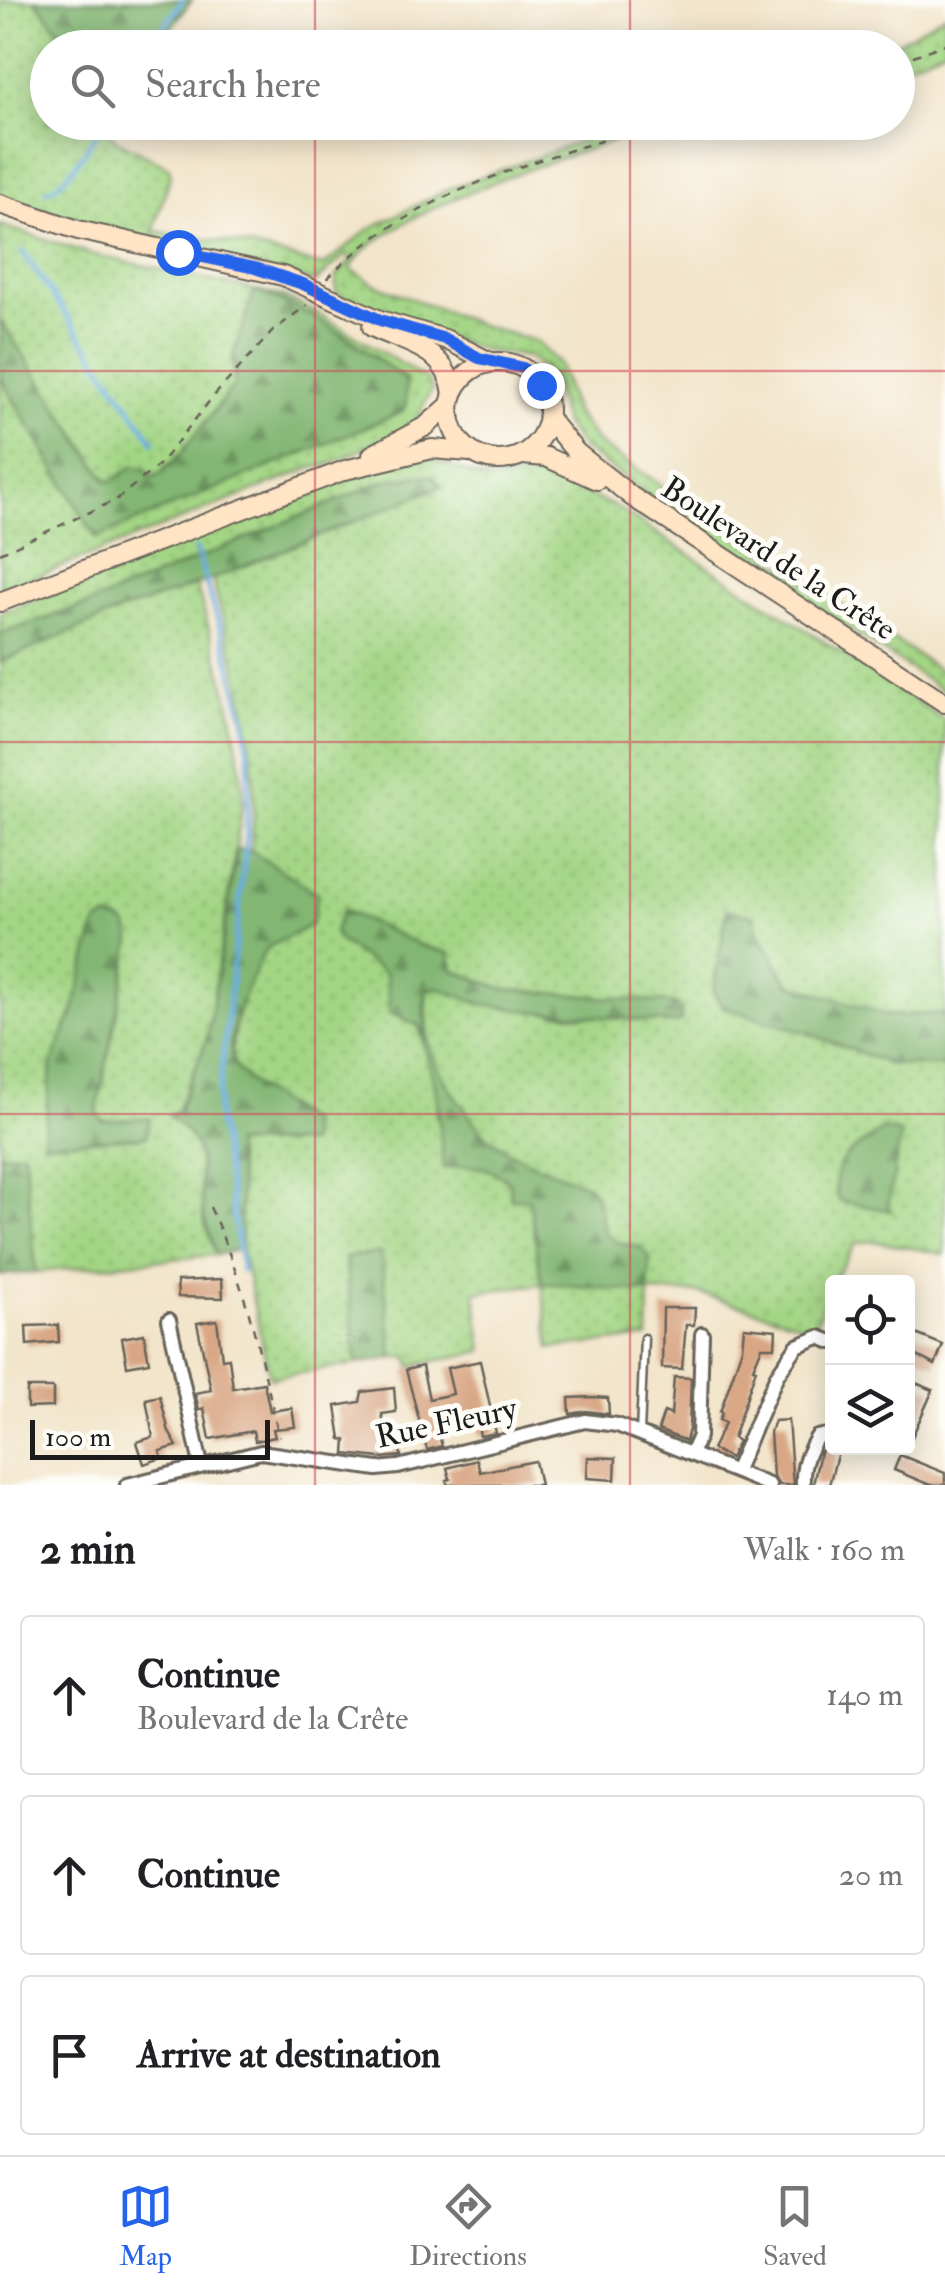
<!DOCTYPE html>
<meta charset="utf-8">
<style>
:root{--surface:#fff;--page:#f6f6f6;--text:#202124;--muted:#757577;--line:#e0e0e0;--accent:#2563eb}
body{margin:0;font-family:"IM FELL Double Pica",serif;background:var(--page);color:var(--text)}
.controls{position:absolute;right:30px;bottom:30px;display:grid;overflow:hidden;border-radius:10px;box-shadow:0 5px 25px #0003}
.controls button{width:90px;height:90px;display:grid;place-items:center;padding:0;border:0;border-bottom:2px solid var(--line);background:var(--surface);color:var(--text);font:50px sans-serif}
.scale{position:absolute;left:30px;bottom:25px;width:240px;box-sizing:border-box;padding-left:10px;border:5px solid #1c1c1c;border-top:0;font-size:28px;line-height:35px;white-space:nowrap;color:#1c1c1c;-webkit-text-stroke:8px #fdfcf7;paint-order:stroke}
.stop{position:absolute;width:30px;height:30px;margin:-22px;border:8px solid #2563eb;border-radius:50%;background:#fff}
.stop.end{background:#2563eb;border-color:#fff;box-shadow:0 2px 10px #0008}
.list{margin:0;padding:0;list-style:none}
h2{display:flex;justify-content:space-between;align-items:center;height:130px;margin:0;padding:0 40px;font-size:42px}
h2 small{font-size:32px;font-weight:400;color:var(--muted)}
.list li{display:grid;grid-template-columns:65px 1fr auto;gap:30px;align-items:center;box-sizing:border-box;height:160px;margin:0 20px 20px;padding:0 20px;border:2px solid var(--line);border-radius:10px}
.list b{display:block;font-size:38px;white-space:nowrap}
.list p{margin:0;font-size:32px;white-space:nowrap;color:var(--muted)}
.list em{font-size:32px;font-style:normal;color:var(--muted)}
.icon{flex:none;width:55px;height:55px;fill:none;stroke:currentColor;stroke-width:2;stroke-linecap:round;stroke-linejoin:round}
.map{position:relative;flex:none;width:945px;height:1485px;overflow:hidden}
.search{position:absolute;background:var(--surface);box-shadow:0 5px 25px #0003;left:30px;right:30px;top:30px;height:110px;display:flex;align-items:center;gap:25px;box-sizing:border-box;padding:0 35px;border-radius:55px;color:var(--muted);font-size:38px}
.sheet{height:670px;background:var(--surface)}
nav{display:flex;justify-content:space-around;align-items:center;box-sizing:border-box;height:140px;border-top:2px solid var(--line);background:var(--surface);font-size:28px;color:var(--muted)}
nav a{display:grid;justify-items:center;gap:5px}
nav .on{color:var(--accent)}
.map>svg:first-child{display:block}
.grass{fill:url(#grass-dots);stroke:#607850;stroke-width:2.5;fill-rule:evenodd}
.forest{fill:url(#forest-firs);stroke:#4f6947;stroke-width:2.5}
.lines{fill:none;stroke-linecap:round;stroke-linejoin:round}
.stream{stroke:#69aedf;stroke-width:5}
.building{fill:#d9a786}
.lane-casing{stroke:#676259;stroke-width:11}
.street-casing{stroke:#676259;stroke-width:18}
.secondary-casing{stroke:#676259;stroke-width:22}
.path{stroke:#676259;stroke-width:2.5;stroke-dasharray:8 8;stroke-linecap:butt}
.lane{stroke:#fff;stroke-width:6}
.street{stroke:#fff;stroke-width:12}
.secondary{stroke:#ffe4c6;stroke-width:18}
.route{stroke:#2563eb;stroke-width:12}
.grid{fill:none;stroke:#d1495b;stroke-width:2.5;stroke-opacity:0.55}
.labels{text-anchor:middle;stroke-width:10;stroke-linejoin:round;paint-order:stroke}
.street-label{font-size:32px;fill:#1c1c1c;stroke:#fdfcf7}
</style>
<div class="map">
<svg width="945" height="1485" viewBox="0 0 945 1485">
<defs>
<pattern id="grass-dots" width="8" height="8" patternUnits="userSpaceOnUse" patternTransform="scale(2.5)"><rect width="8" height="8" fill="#a3d584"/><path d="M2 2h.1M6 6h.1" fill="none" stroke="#8cb671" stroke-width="1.8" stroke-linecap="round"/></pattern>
<pattern id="forest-firs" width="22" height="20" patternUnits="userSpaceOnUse" patternTransform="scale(2.5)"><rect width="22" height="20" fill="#82b672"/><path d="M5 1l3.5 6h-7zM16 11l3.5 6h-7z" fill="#6a935d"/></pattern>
</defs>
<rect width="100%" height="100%" fill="#fdfcf7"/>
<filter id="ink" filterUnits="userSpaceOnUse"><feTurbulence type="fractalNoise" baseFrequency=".01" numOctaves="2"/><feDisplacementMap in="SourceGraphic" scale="20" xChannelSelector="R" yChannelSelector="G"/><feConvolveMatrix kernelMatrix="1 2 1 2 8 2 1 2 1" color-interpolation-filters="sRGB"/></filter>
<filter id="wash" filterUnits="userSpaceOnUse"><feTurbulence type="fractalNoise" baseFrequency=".0048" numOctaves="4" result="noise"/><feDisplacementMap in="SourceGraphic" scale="40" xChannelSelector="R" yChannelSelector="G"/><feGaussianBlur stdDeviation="2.25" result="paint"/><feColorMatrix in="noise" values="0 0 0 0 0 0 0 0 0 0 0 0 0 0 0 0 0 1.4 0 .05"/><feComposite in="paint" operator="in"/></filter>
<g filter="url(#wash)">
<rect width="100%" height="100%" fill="#f2e5cb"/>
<g class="grass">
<path d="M 0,0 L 35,0 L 68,41 L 83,47 L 48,48 L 48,122 L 115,123 L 111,135 L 115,139 L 169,167 L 171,174 L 153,231 L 239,244 L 323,266 L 369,229 L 451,188 L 618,128 L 639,123 L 677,123 C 616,138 371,213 351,269 L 376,285 L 483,326 L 536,341 L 559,364 L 574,411 L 598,443 L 945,674 L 945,692 L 665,507 L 581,447 L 564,424 L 554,383 L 543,368 L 528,357 L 483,350 L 396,321 L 336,293 L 336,277 L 351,260 L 346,254 L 316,282 L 150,242 L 0,199 Z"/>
<path d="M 945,14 L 945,48 L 898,68 L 898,48 L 890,47 Z"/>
<path d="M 0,225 L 90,254 L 282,296 L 318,313 L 428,380 L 432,389 L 422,408 L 419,423 L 326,466 L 314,467 L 0,591 L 0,377 L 97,538 L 406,380 L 345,335 L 278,298 L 232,359 L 236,383 L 180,455 L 158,476 L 107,481 L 0,320 Z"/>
<path d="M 426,456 L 486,480 L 547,476 L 618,508 L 945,720 L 945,1013 L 891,1016 L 789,984 L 757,930 L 755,919 L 728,910 L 811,1034 L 889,1064 L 945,1067 L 945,1254 L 873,1241 L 856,1243 L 832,1282 L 814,1328 L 699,1293 L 649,1292 L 648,1338 L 550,1348 L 542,1284 L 475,1292 L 483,1351 L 411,1366 L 408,1356 L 393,1358 L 381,1253 L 345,1257 L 357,1364 L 270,1378 L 239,1238 L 240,1186 L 233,1144 L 309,1143 L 309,1122 C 291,1109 243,1083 234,1065 C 224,1043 252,961 269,947 C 280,938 298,932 311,925 L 251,851 C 262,747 239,677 212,579 L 442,486 L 431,476 L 417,476 L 92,603 L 0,634 L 0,613 L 343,480 L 384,465 ZM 343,910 L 422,946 L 449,953 L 453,970 L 503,989 L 678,1005 L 681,1020 L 673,1023 L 521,1010 L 481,1004 L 436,987 L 426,991 L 428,1046 L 444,1084 L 487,1137 L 519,1158 L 589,1186 C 613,1218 585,1242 641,1247 L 542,1283 L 529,1198 L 494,1170 L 480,1165 L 437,1118 L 437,1095 L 419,1026 L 390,1013 L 386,974 Z"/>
<path d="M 196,585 C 217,656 241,727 243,801 L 207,1039 L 177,1111 L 198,1147 L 203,1216 L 216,1255 L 36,1272 L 24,1152 L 0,1154 L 0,662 L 120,611 ZM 98,922 L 131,940 L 97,1111 L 98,1118 L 146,1136 L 44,1142 L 52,1064 L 74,1009 Z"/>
</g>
<g class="forest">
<path d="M 35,0 L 192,0 L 156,48 L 83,47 L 68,42 Z"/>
<path d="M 254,291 C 311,308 359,346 406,380 L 406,403 L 402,412 L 96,538 L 0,377 L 0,320 L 107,481 L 113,481 L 133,466 L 145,469 L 151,476 L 158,476 L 180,455 L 235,384 L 232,359 Z"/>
<path d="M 417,476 L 432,476 L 442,486 L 212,579 L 120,611 L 0,662 L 0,634 L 92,603 L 384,481 Z"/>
<path d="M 237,849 L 251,851 L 318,894 L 311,925 L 267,948 L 262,956 C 250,984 222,1033 234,1063 C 241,1082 292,1109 309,1122 L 310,1143 L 234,1144 L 240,1186 L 241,1249 L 216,1255 C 212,1242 206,1229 204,1216 C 194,1169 214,1149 168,1116 L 178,1111 L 207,1039 Z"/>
<path d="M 343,910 L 422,946 L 449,953 L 453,970 L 503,989 L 673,1003 L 681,1009 L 681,1021 L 673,1023 L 521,1010 L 481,1004 L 436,987 L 426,991 C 419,1037 438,1076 466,1111 C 474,1121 481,1133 491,1140 C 521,1161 555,1172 589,1186 C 613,1217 585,1242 641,1247 L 650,1258 L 648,1292 L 542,1283 L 529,1199 L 511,1199 L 509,1181 C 486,1164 471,1166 443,1168 L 437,1095 L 420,1026 L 390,1013 L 386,974 L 339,941 L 334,931 Z"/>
<path d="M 727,910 L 753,915 L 757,930 L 789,984 L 891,1016 L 945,1013 L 945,1067 L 890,1064 L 810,1034 L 723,1007 L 713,992 Z"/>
<path d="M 107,918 C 124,920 129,923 131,940 L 97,1111 L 102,1121 L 150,1118 L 146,1136 L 141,1137 L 43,1143 L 52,1063 L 74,1009 L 94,931 L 98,922 Z"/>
<path d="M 883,1129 L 901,1133 L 888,1206 L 891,1211 L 839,1201 C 825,1159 856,1150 883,1129 Z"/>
<path d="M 24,1152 L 36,1272 L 0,1275 L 0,1154 Z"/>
<path d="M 381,1253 L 393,1358 L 357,1364 L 345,1257 Z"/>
</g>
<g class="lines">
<g class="stream">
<path d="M 149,48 L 183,0"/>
<path d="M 47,191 C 72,178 88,146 103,122"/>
<path d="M 22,251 L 154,442"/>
<path d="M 196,549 L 222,634 L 245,724 L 249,759 L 247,835 L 217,1113 L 242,1271"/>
</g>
</g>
<g id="blocks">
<g class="building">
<path d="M 222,1279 L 223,1298 L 178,1297 L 177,1281 Z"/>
<path d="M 663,1308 L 695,1308 L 694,1325 L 686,1325 L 682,1369 L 662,1368 Z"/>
<path d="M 217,1320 L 222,1359 L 229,1358 L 233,1388 L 264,1383 L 270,1411 L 292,1408 L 295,1427 L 273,1429 L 275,1437 L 255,1441 L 253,1431 L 210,1439 L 204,1408 L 199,1410 L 195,1393 L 211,1390 L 197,1323 Z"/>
<path d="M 58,1325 L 59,1342 L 27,1345 L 26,1326 Z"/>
<path d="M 744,1327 L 776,1330 L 775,1347 L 762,1347 L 753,1368 L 756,1369 L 733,1438 L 738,1441 L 730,1458 L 712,1449 L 725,1423 L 719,1420 L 722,1413 L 720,1412 L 742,1348 Z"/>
<path d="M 911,1332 L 943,1345 L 935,1365 L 908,1351 Z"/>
<path d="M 144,1334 L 149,1362 L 127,1366 L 122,1338 Z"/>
<path d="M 480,1361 L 496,1433 L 480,1436 L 477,1420 L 437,1428 L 442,1446 L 427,1450 L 406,1370 L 422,1366 L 429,1399 L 453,1394 L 447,1368 Z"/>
<path d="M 674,1377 L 691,1378 L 689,1429 L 686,1441 L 658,1430 L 664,1412 L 671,1415 Z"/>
<path d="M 913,1382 L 933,1390 L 908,1446 L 908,1395 Z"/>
<path d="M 27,1388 L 53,1388 L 53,1407 L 27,1408 Z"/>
<path d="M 394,1388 L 396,1412 L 382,1414 L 386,1440 L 400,1441 L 401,1456 L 380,1458 L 345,1454 L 346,1440 L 341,1439 L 336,1406 L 360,1402 L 362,1392 Z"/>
<path d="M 160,1396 L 169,1432 L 177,1446 L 160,1451 L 162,1458 L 144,1464 L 137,1442 L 153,1437 L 146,1399 Z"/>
<path d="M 594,1397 L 608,1398 L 609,1414 L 586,1411 L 570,1414 L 569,1398 Z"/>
<path d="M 788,1420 L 793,1485 L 779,1485 L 773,1476 L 770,1432 L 774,1421 Z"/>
<path d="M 828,1445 L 839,1448 L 829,1485 L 813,1485 L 820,1452 Z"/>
<path d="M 900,1455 L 945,1473 L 945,1485 L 930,1485 L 894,1470 Z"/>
<path d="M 588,1457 L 616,1458 L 615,1480 L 587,1478 Z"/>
<path d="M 477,1460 L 480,1472 L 535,1461 L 540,1485 L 447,1485 L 447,1480 L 450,1479 L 447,1468 Z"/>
</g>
</g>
</g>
<g filter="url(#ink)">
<use href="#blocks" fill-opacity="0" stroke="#676259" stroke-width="2.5"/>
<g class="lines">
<defs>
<path id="lane" d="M 640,1434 L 644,1338"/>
<g id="street">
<path d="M 169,1320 L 201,1465"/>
<path d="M 691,1454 L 699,1436 L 702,1334"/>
<path d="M 736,1470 L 777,1375 L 797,1346 L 819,1337 L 832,1342"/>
<path d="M 127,1485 L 261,1452 L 377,1469 L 398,1467 L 585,1421 L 617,1425 L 769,1485"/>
<path d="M 803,1485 C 802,1465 807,1454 817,1437 L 832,1434"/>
</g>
<g id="secondary">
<path d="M 0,204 L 78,230 L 283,276 L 380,320 L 445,339 L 490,362"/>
<path d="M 372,327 C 407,344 446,348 453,393"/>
<circle cx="499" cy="411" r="49"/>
<path d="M 548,418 L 576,452 L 631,496 L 945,703"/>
<path d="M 372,455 L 426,426 L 450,405"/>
<path d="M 522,455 L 546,457 L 597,480"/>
<path d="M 0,602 L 345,470 L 432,449 L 470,452"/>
</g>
</defs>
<use href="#lane" class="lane-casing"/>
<use href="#street" class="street-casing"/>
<use href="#secondary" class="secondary-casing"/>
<g class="path">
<path d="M 898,62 L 945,44"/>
<path d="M 327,279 C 408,192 555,154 667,122"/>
<path d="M 0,553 L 116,500 L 160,464 L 211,399 L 273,331 L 307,305"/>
<path d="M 210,1207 C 245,1285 261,1354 279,1437"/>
</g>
<use href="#lane" class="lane"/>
<use href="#street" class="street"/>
<use href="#secondary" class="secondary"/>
</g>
</g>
<g class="lines" filter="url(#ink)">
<path class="route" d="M 178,252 L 255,268 L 303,284 L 380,320 L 445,339 L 479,358 L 523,368 L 541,385"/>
</g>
<path class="grid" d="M 315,0 L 315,48M 630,0 L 630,48M 315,122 L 315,1485M 630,122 L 630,1485M 0,371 L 945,371M 0,742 L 945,742M 0,1114 L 945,1114"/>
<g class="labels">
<g class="street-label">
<text transform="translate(779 558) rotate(33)" y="11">Boulevard de la Crête</text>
<text transform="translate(446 1422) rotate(-12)" y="11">Rue Fleury</text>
</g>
</g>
</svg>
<div class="controls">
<button><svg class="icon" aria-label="locate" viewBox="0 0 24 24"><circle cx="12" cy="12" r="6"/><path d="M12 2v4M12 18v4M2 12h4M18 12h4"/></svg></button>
<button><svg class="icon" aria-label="layers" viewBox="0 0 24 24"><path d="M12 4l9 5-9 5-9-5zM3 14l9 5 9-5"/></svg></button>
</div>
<div class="scale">100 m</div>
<div class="stop" style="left:178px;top:252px"></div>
<div class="stop end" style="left:541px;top:385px"></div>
<div class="search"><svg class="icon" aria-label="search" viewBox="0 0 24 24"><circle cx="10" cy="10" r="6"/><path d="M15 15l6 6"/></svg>Search here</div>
</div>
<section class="sheet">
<h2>2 min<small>Walk · 160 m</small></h2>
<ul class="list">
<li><svg class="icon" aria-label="ahead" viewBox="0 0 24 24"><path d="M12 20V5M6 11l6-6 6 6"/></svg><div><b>Continue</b><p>Boulevard de la Crête</p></div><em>140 m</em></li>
<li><svg class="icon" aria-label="ahead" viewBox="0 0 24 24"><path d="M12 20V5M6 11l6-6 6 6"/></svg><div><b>Continue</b></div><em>20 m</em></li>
<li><svg class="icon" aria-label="arrive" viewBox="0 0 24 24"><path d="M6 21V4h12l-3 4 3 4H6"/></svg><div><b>Arrive at destination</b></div></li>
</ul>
</section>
<nav>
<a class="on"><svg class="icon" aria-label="map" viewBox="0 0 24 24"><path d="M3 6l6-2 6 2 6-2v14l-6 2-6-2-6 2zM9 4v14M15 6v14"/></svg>Map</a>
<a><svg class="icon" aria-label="directions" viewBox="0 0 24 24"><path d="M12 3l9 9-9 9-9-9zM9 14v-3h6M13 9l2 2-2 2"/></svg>Directions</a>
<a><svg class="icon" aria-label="saved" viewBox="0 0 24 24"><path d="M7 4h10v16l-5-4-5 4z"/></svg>Saved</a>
</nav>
